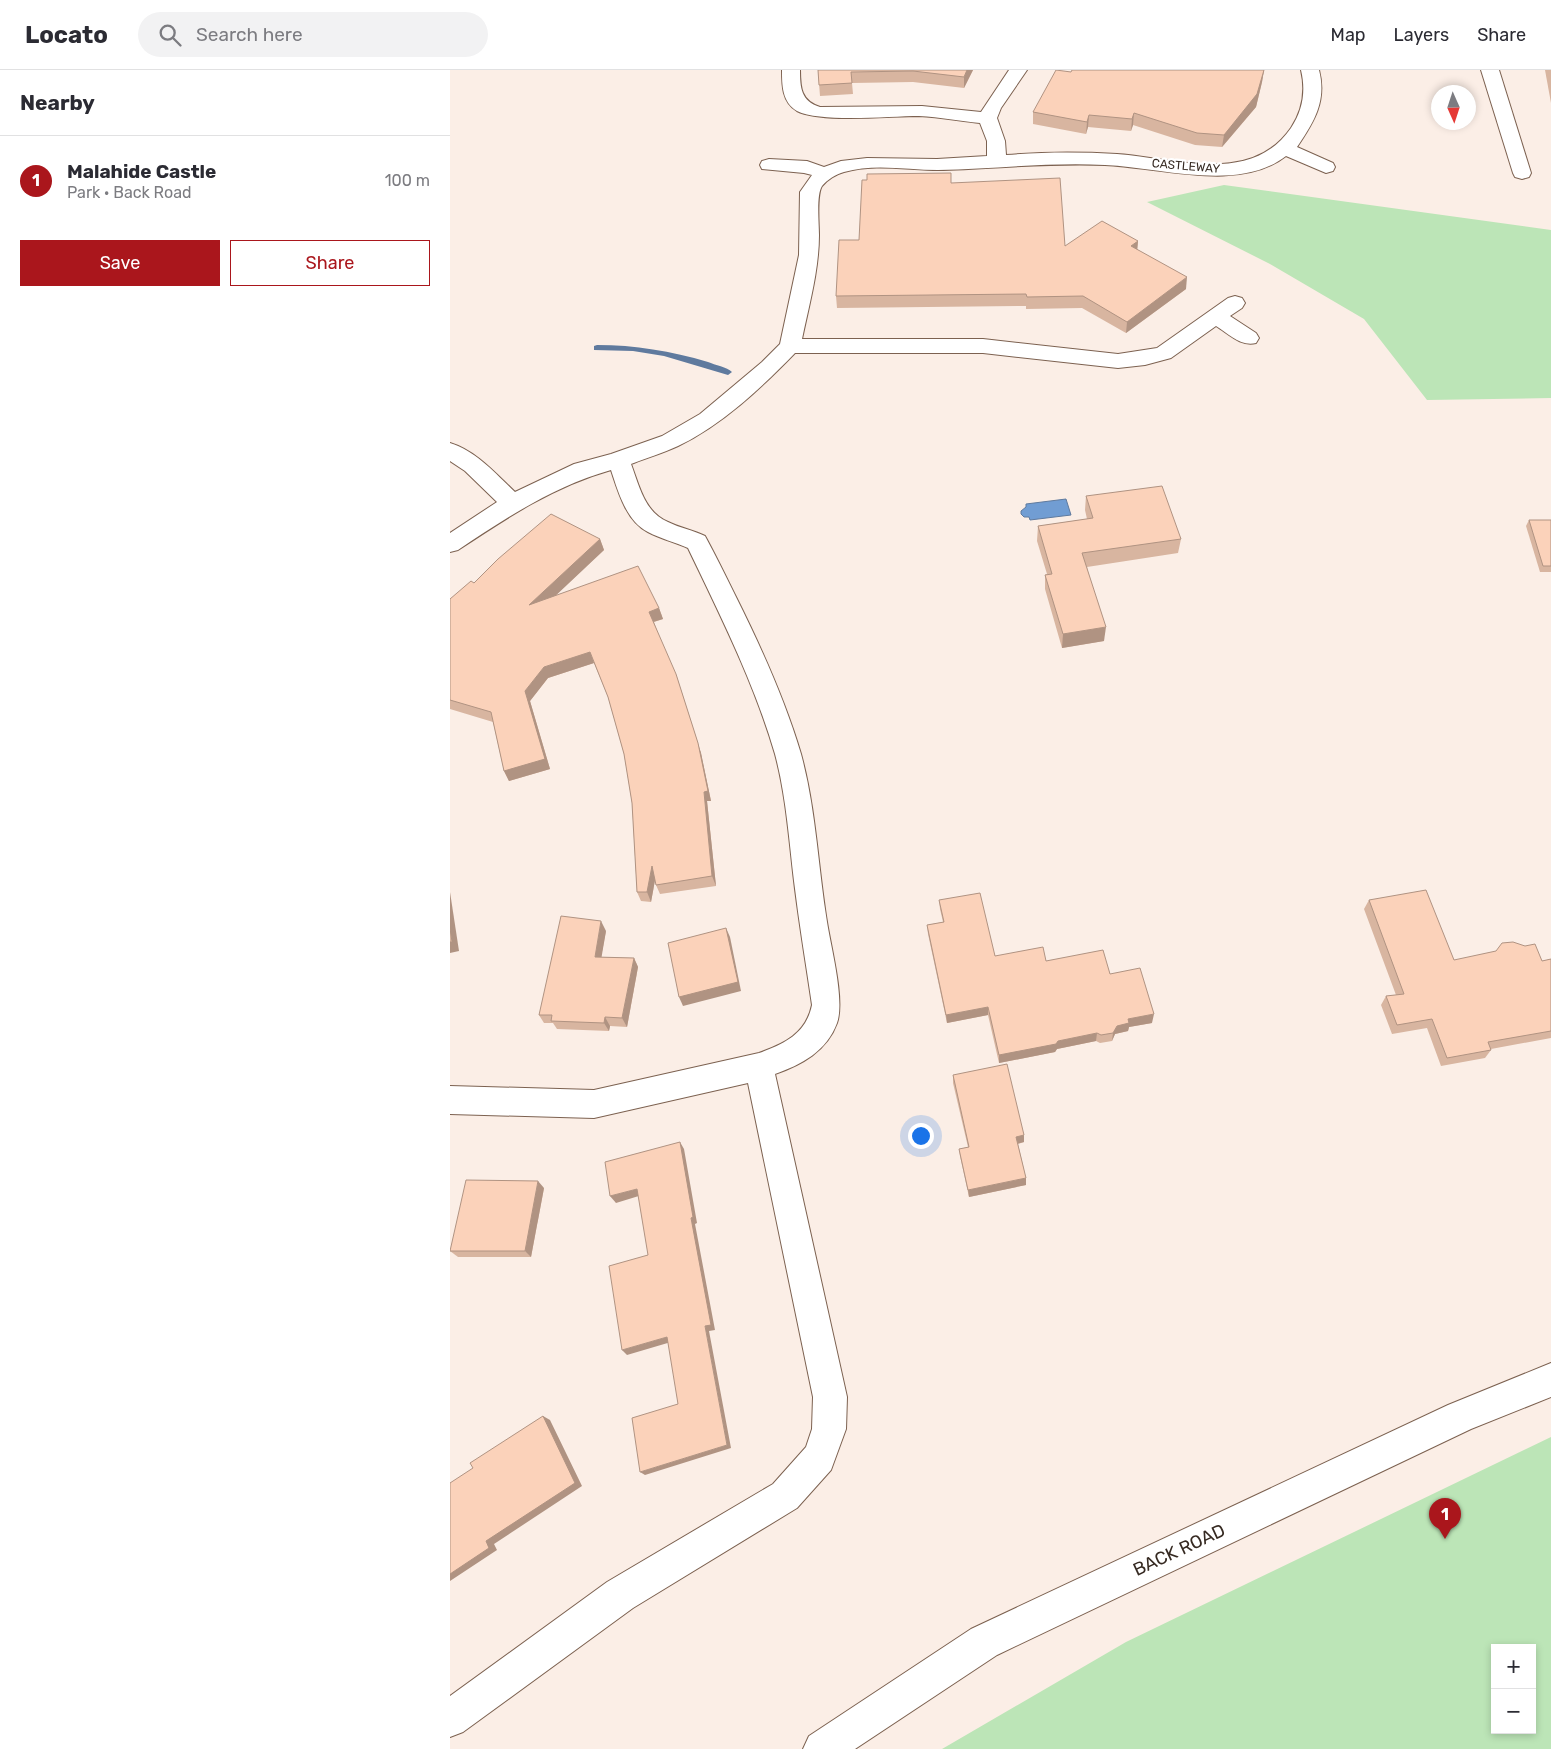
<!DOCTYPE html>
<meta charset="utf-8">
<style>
:root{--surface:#fff;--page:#f2f2f3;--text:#2b2b33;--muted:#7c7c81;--line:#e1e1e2;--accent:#aa161c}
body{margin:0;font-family:Rubik,sans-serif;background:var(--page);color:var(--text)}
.controls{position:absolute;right:15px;bottom:15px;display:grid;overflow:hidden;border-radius:0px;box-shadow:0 2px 8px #0003}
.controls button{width:45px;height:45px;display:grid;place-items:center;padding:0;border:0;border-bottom:1px solid var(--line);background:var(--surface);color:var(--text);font:25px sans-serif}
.compass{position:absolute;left:981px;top:15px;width:45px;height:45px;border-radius:50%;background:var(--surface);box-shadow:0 2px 8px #0003;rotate:177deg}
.you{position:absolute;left:470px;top:1065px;width:18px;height:18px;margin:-12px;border:4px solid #fff;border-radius:50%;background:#1a73e8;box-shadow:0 0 0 8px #1a73e833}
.badge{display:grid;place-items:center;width:32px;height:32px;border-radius:50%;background:var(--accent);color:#fff;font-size:16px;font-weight:700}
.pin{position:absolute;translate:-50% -41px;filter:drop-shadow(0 1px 2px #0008)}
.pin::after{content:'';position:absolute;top:26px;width:18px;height:15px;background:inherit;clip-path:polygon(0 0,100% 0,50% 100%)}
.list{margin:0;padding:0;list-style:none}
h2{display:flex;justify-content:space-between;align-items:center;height:65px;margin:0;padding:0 20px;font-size:21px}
h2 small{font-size:16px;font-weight:400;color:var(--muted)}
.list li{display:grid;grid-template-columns:32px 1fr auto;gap:15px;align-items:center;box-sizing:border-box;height:90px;padding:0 20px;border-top:1px solid var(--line)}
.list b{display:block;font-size:19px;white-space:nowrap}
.list p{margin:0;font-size:16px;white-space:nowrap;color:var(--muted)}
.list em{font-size:16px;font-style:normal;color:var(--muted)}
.actions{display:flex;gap:10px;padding:15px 20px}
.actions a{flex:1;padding:11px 0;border:1px solid var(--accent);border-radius:0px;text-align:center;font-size:18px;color:var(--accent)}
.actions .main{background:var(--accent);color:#fff}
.icon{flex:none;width:28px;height:28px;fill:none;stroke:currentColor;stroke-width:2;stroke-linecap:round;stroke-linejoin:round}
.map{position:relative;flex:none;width:1101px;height:1679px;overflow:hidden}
header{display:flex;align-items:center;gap:30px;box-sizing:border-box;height:70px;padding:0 25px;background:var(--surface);border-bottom:1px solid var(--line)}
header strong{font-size:24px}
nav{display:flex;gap:28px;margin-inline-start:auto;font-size:18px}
.search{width:350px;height:45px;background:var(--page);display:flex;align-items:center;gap:12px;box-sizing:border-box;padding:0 18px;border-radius:28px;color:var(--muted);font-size:19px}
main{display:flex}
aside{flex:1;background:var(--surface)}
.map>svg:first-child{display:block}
.green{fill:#bce5b7;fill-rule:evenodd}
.water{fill:#719dd3;stroke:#5f7a9e}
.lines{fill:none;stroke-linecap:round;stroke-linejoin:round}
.stream{fill:#5f7a9e;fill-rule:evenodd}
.street-casing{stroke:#7c6150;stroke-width:2}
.secondary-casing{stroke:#7c6150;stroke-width:2}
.street{fill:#fff;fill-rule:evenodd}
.secondary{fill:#fff;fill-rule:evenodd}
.wall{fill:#d8b5a0}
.shaded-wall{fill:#b09382}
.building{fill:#fbd2ba;stroke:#b09382}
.labels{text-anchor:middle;stroke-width:4.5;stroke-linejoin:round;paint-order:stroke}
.far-street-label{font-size:12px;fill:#362a22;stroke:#fff}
.near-street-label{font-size:18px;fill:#362a22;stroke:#fff}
</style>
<header>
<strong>Locato</strong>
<div class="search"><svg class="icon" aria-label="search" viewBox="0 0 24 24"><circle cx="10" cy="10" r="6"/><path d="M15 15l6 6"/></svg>Search here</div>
<nav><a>Map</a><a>Layers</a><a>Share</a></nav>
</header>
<main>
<aside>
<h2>Nearby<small></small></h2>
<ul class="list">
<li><span class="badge">1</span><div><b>Malahide Castle</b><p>Park · Back Road</p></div><em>100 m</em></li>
</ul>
<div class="actions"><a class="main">Save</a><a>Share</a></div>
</aside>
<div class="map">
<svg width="1101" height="1679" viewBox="0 0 1101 1679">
<rect width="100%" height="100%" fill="#fbeee6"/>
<g class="green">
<path d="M 774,115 L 1101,160 L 1101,328 L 977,330 L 914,249 L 820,194 L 697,132 Z"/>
<path d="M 1101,1367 L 1101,1679 L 492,1679 L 676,1572 ZM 1045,1578 L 1082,1578 L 1082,1660 L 1045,1660 Z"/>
</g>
<path class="water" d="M 616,429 L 621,445 L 580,450 L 579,447 L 574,447 L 571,444 L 571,441 L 576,437 L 576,434 Z"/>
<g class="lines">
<path class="stream" d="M 147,275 C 185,275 221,281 258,292 C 265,295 277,297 282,302 L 278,305 L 214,286 L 183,281 L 144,280 L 144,276 Z"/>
<defs>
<g id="street">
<path d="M 332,0 L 350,0 C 350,18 351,31 370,37 L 472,36 L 531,42 L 559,0 L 577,0 L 551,38 L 547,48 L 555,71 L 556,85 C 593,82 630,82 667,84 C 725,88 801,116 841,58 C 853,40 856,21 851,0 L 869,0 C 877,31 864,52 847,77 L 883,93 L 885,97 L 883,101 L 876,103 L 836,86 C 789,123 709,97 655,95 C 599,92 544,99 488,100 C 458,100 424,93 394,102 C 386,104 377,110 372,116 C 366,125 369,153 369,165 C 369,200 359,235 352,269 L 533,269 L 668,284 L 707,278 L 778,228 L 785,226 L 792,228 L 795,233 L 792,238 L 780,246 L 806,263 L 809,268 L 806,273 C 791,277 779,264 766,256 L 721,288 L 695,295 L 668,298 L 533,283 L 345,283 C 311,318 272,355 228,376 C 213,383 196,388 181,394 C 189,415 194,442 218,452 C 230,458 243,460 255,466 C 266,486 276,507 286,527 C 311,577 335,630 351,684 C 366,739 368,797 377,852 C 381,878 395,930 387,953 C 377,981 351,995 325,1004 L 397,1327 L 396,1359 L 381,1400 L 347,1438 L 183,1538 L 13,1662 L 0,1667 L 0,1626 L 157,1512 L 323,1414 L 356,1377 L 362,1359 L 363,1327 L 298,1013 L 144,1048 L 0,1044 L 0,1016 L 144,1020 L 309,983 C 334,974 356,964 362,935 C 356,894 349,853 344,811 C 339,769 336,725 325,684 C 304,612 270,545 238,478 C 225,472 211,469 198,462 C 176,451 168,421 161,400 C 104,416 56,448 8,480 L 0,482 L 0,463 L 47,432 L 15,401 L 0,391 L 0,373 C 26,381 45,403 65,422 L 124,394 L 161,384 L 212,366 L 250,344 L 312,292 L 330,274 L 349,185 L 350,122 L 362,105 L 354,103 L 312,99 L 310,95 L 312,91 L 319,89 L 357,91 L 374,97 L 391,91 L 417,88 L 487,89 L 537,86 L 537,71 L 530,53 C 510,51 490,47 469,46 C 440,46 371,53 347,41 C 332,32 332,15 332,0 Z"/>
<path d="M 1031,0 L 1049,0 L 1081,103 L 1079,107 L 1072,109 L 1065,107 L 1063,103 Z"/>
</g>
<path id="secondary" d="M 1101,1293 L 1101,1327 L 1021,1359 L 547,1585 L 405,1679 L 353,1679 L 359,1666 L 521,1559 L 998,1335 Z"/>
</defs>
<use href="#street" class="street-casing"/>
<use href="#secondary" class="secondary-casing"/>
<use href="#street" class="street"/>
<use href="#secondary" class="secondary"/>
</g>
<g class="wall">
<path d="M 368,0 L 523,0 L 514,18 L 463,12 L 402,13 L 403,24 L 370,26 Z"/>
<path d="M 814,0 L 812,12 L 806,37 L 772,77 L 745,75 L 683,55 L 681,61 L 638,57 L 636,64 L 583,54 L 583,42 L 621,2 Z"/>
<path d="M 1095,0 L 1101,0 L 1101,33 Z"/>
<path d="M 409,170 L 615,176 L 688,171 L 687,179 L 736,219 L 676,263 L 632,238 L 576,239 L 576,236 L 387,238 L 386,226 Z"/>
<path d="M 636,426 L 731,469 L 728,483 L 637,497 L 654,571 L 612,578 L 595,519 L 595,505 L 597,504 L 587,471 L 588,456 L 637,449 L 635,440 Z"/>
<path d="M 1079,450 L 1101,450 L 1101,502 L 1090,502 L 1076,456 Z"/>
<path d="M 150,469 L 154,480 L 106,525 L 209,538 L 213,549 L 204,552 L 251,683 L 261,731 L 257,731 L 266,816 L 210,824 L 206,815 L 205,810 L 201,832 L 191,831 L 187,822 L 182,733 L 174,684 L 158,627 L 144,593 L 98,608 L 80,631 L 100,699 L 59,711 L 54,701 L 43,652 L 0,639 L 0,529 L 24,513 Z"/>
<path d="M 489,830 L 545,886 L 596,891 L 660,904 L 702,953 L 679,957 L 678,961 L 665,964 L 662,971 L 650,973 L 646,971 L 607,979 L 605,982 L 549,993 L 538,945 L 497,953 L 478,864 L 477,855 L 493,852 L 490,839 Z"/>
<path d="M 919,830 L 1004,890 L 1092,891 L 1101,889 L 1101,968 L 1041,979 L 1041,980 L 1035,988 L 991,996 L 977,958 L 942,964 L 931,935 L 936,926 L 946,925 L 914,839 Z"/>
<path d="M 156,861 L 151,887 L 184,888 L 188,897 L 177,957 L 160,956 L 159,961 L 107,959 L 103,953 L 94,953 L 89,945 Z"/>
<path d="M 503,1005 L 574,1065 L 574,1072 L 568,1074 L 576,1108 L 576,1115 L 519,1127 L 510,1086 L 509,1079 L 518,1077 L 503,1013 Z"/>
<path d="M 94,1118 L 81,1187 L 8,1187 L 0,1181 Z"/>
</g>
<g class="shaded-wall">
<path d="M 517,0 L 523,0 L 514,18 L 514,7 Z"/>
<path d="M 814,0 L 812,12 L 806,37 L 772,77 L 774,65 Z"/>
<path d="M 684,43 L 683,55 L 681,61 L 682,49 Z"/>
<path d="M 639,45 L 638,57 L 636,64 L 637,52 Z"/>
<path d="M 688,171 L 687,183 L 681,176 Z"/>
<path d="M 737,207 L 736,219 L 676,263 L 677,252 Z"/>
<path d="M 150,469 L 154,480 L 84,546 L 79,535 Z"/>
<path d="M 209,538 L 213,549 L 203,552 L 199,542 Z"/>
<path d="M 656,557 L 654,571 L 612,578 L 613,564 Z"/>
<path d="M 140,582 L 144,593 L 98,608 L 80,631 L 100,699 L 59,711 L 54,701 L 75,621 L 94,597 Z"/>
<path d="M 226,604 L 251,683 L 261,731 L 257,731 L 266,816 L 262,806 L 254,722 Z"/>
<path d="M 202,796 L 206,805 L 201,832 L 197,822 Z"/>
<path d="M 0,822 L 9,881 L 0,883 Z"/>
<path d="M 151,851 L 156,861 L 150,896 L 145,887 Z"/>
<path d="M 276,858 L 280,867 L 291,921 L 233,936 L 229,927 Z"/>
<path d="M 184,888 L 188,897 L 177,957 L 172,948 Z"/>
<path d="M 538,937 L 538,945 L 497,953 L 496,945 Z"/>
<path d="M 704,944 L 702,953 L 679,957 L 678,961 L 665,964 L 662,971 L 663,963 L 667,956 L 678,949 Z"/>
<path d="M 155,947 L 160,956 L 159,961 L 154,953 Z"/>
<path d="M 647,963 L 646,971 L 607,979 L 605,982 L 549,993 L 549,985 L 608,971 Z"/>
<path d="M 574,1065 L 574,1072 L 566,1074 L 566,1067 Z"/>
<path d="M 230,1072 L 234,1079 L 247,1153 L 245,1154 L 265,1260 L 259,1261 L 281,1378 L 195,1405 L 190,1402 L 277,1375 L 255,1256 L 241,1148 Z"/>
<path d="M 576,1108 L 576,1115 L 519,1127 L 518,1120 Z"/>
<path d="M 88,1111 L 94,1118 L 81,1187 L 75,1181 Z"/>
<path d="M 187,1119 L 192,1125 L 166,1133 L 160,1126 Z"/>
<path d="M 217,1267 L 221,1272 L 177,1285 L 172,1280 Z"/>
<path d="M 93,1346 L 100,1350 L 132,1416 L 44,1474 L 47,1480 L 0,1511 L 0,1504 L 36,1471 Z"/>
</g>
<g class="building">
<path d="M 368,0 L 517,0 L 514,7 L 463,1 L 401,2 L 402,13 L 369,15 Z"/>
<path d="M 606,0 L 621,2 L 622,0 L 814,0 L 807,24 L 774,65 L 747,63 L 684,43 L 682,49 L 639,45 L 637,52 L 583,42 Z"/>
<path d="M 501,103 L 501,113 L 610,108 L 615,176 L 652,151 L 688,171 L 681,176 L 737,207 L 677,252 L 633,226 L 577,227 L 576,224 L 386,226 L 389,170 L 409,170 L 412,110 L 417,110 L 417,104 Z"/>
<path d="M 712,416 L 731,469 L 632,483 L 656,557 L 613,564 L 595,505 L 602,504 L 588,456 L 643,448 L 636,426 Z"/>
<path d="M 101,444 L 150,469 L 79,535 L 188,496 L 209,538 L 199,542 L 226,604 L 248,673 L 258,721 L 254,722 L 262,806 L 206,815 L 202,796 L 197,822 L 187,822 L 182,733 L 174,684 L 158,627 L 140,582 L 94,597 L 75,621 L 95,689 L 54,701 L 41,642 L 0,630 L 0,529 L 21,511 L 24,513 L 48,489 Z"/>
<path d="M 1079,450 L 1101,450 L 1101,496 L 1093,496 Z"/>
<path d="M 976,820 L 1004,890 L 1046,881 L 1052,873 L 1063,872 L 1075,876 L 1085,874 L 1092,891 L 1101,889 L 1101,961 L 1038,972 L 1041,980 L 997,988 L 982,949 L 947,955 L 936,926 L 954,924 L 919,830 Z"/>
<path d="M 530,823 L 545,886 L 593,877 L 596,891 L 653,880 L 660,904 L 690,898 L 704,944 L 678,949 L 679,953 L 667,956 L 663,963 L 651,965 L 647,963 L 608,971 L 606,974 L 549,985 L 538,937 L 496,945 L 477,855 L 494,852 L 489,830 Z"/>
<path d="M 111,846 L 151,851 L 145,887 L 184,888 L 172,948 L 155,947 L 154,953 L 101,951 L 102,945 L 89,945 Z"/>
<path d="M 0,858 L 2,872 L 0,872 Z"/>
<path d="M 276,858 L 288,912 L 229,927 L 218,873 Z"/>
<path d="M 557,994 L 574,1065 L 566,1067 L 576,1108 L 518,1120 L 509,1079 L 519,1077 L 503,1005 Z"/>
<path d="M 230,1072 L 243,1147 L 241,1148 L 261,1255 L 255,1256 L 277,1375 L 190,1402 L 182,1348 L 228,1334 L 217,1267 L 172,1280 L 159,1196 L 198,1185 L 187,1119 L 160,1126 L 155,1092 Z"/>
<path d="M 16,1110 L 88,1111 L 75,1181 L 0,1181 Z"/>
<path d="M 93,1346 L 125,1413 L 36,1471 L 39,1478 L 0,1504 L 0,1413 L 23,1398 L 20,1393 Z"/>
</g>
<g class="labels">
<g class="far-street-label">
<text transform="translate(736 96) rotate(5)" y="4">CASTLEWAY</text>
</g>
<g class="near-street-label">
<text transform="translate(729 1480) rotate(-25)" y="6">BACK ROAD</text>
</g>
</g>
</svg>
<div class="controls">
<button>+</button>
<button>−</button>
</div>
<svg class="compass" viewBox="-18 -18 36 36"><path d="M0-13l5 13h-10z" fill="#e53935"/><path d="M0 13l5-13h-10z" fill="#7c7c81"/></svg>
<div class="you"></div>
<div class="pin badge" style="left:995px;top:1469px">1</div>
</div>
</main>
